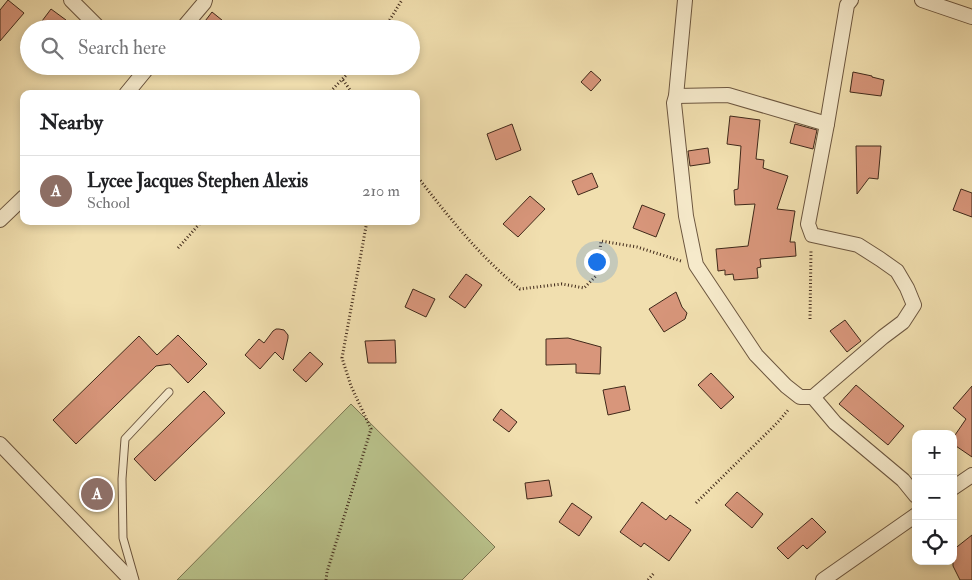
<!DOCTYPE html>
<meta charset="utf-8">
<style>
:root{--surface:#fff;--page:#f2f2f2;--text:#202124;--muted:#757577;--line:#e0e0e0;--accent:#ea580c}
body{margin:0;font-family:"IM FELL Double Pica",serif;background:var(--page);color:var(--text)}
.controls{position:absolute;right:15px;bottom:15px;display:grid;overflow:hidden;border-radius:10px;box-shadow:0 2px 8px #0003}
.controls button{width:45px;height:45px;display:grid;place-items:center;padding:0;border:0;border-bottom:1px solid var(--line);background:var(--surface);color:var(--text);font:25px sans-serif}
.you{position:absolute;left:596px;top:261px;width:18px;height:18px;margin:-12px;border:4px solid #fff;border-radius:50%;background:#1a73e8;box-shadow:0 0 0 8px #1a73e833}
.badge{display:grid;place-items:center;width:32px;height:32px;border-radius:50%;background:var(--accent);color:#fff;font-size:16px;font-weight:700}
.pin{position:absolute;translate:-50% -50%;border:2px solid #fff;box-shadow:0 1px 5px #0006}
.list{margin:0;padding:0;list-style:none}
h2{display:flex;justify-content:space-between;align-items:center;height:65px;margin:0;padding:0 20px;font-size:21px}
h2 small{font-size:16px;font-weight:400;color:var(--muted)}
.list li{display:grid;grid-template-columns:32px 1fr auto;gap:15px;align-items:center;box-sizing:border-box;height:70px;padding:0 20px;border-top:1px solid var(--line)}
.list b{display:block;font-size:19px;white-space:nowrap}
.list p{margin:0;font-size:16px;white-space:nowrap;color:var(--muted)}
.list em{font-size:16px;font-style:normal;color:var(--muted)}
.icon{flex:none;width:28px;height:28px;fill:none;stroke:currentColor;stroke-width:2;stroke-linecap:round;stroke-linejoin:round}
.map{position:relative;flex:none;width:972px;height:580px;overflow:hidden}
.search{position:absolute;background:var(--surface);box-shadow:0 2px 8px #0003;left:20px;top:20px;width:400px;height:55px;display:flex;align-items:center;gap:12px;box-sizing:border-box;padding:0 18px;border-radius:28px;color:var(--muted);font-size:19px}
.panel{position:absolute;background:var(--surface);box-shadow:0 2px 8px #0003;left:20px;top:90px;width:400px;height:135px;border-radius:10px}
.map>svg:first-child{display:block}
.green{fill:#b9c28b;stroke:#7c7652}
.building{fill:#d8967b;stroke:#40291a}
.lines{fill:none;stroke-linecap:round;stroke-linejoin:round}
.service-casing{stroke:#6c563f;stroke-width:9}
.minor-casing{stroke:#6c563f;stroke-width:16}
.path{stroke:#40291a;stroke-width:3;stroke-dasharray:1 2.5;stroke-linecap:butt}
.service{stroke:#f6eacb;stroke-width:7}
.minor{stroke:#f6eacb;stroke-width:14}
</style>
<div class="map">
<svg width="972" height="580" viewBox="0 0 972 580">
<rect width="100%" height="100%" fill="#f1dfaf"/>
<filter id="stains"><feTurbulence type="fractalNoise" baseFrequency=".004" numOctaves="4"/><feColorMatrix values="0 0 0 0 .2 0 0 0 0 .09 0 0 0 0 .02 0 0 0 .5 -.17"/></filter>
<radialGradient id="worn" r=".72"><stop offset=".6" stop-color="#630" stop-opacity="0"/><stop offset="1" stop-color="#630" stop-opacity=".3"/></radialGradient>
<path class="green" d="M 351,404 L 495,547 L 462,580 L 177,580 Z"/>
<g class="building">
<path d="M 8,0 L 24,13 L 0,41 L 0,10 Z"/>
<path d="M 51,9 L 66,20 L 60,29 L 36,29 Z"/>
<path d="M 212,12 L 233,29 L 199,29 Z"/>
<path d="M 591,71 L 601,80 L 591,91 L 581,82 Z"/>
<path d="M 853,72 L 872,76 L 872,77 L 884,80 L 881,96 L 850,92 Z"/>
<path d="M 730,116 L 760,120 L 756,159 L 764,160 L 763,168 L 788,176 L 777,209 L 795,211 L 790,242 L 795,242 L 796,256 L 760,259 L 761,267 L 757,268 L 758,278 L 734,280 L 733,274 L 725,275 L 725,270 L 718,271 L 716,249 L 748,246 L 755,204 L 735,205 L 734,190 L 738,189 L 741,146 L 727,144 Z"/>
<path d="M 512,124 L 521,150 L 496,160 L 487,134 Z"/>
<path d="M 795,124 L 817,130 L 813,149 L 790,143 Z"/>
<path d="M 856,146 L 881,146 L 878,179 L 869,178 L 857,194 Z"/>
<path d="M 708,148 L 710,163 L 690,166 L 688,151 Z"/>
<path d="M 592,173 L 598,187 L 578,195 L 572,181 Z"/>
<path d="M 961,189 L 972,193 L 972,217 L 953,210 Z"/>
<path d="M 530,196 L 545,209 L 518,237 L 503,224 Z"/>
<path d="M 642,205 L 665,214 L 656,237 L 633,228 Z"/>
<path d="M 466,274 L 482,285 L 465,308 L 449,297 Z"/>
<path d="M 413,289 L 435,299 L 426,317 L 405,307 Z"/>
<path d="M 676,292 L 682,307 L 687,313 L 685,319 L 664,332 L 649,309 Z"/>
<path d="M 845,320 L 861,341 L 847,352 L 830,331 Z"/>
<path d="M 276,329 L 279,329 L 284,330 L 288,335 L 288,338 L 283,360 L 275,352 L 260,369 L 245,355 L 259,339 L 264,343 L 273,331 Z"/>
<path d="M 178,335 L 207,364 L 188,383 L 170,364 L 156,366 L 76,444 L 53,420 L 139,336 L 157,355 Z"/>
<path d="M 568,338 L 601,347 L 600,374 L 576,373 L 576,364 L 546,365 L 546,339 Z"/>
<path d="M 395,340 L 396,363 L 368,363 L 365,341 Z"/>
<path d="M 310,352 L 323,364 L 306,382 L 293,370 Z"/>
<path d="M 711,373 L 734,397 L 721,409 L 698,385 Z"/>
<path d="M 856,385 L 904,426 L 888,445 L 839,404 Z"/>
<path d="M 625,386 L 630,410 L 608,415 L 603,390 Z"/>
<path d="M 972,386 L 972,457 L 953,444 L 953,438 L 966,419 L 953,408 Z"/>
<path d="M 204,391 L 225,413 L 155,481 L 134,459 Z"/>
<path d="M 501,409 L 517,422 L 509,432 L 493,420 Z"/>
<path d="M 549,480 L 552,496 L 527,499 L 525,483 Z"/>
<path d="M 737,492 L 763,514 L 752,528 L 725,505 Z"/>
<path d="M 642,502 L 666,520 L 670,515 L 691,530 L 669,561 L 644,543 L 641,547 L 620,532 Z"/>
<path d="M 572,503 L 592,517 L 579,536 L 559,522 Z"/>
<path d="M 812,518 L 826,532 L 807,549 L 803,545 L 788,559 L 777,548 Z"/>
<path d="M 972,535 L 972,580 L 960,580 L 953,566 L 953,550 Z"/>
</g>
<g class="lines">
<defs>
<path id="service" d="M 135,580 L 123,538 L 122,479 L 125,439 L 169,392"/>
<g id="minor">
<path d="M 71,0 L 100,29"/>
<path d="M 685,0 L 676,96 L 674,103 L 686,216 L 696,265 L 756,355 L 786,386 L 800,397 L 813,397 L 835,423 L 903,480 L 916,496"/>
<path d="M 922,0 L 972,17"/>
<path d="M 182,29 L 204,3 L 205,0"/>
<path d="M 126,94 L 149,66"/>
<path d="M 676,96 L 728,95 L 827,124"/>
<path d="M 0,220 L 24,197"/>
<path d="M 813,397 L 883,337 L 903,322 L 914,305 L 907,288 L 897,271 L 880,259 L 858,245 L 812,235 L 808,224 L 827,124 L 847,5 L 851,0"/>
<path d="M 0,444 L 131,580"/>
<path d="M 953,488 L 972,475"/>
<path d="M 823,580 L 916,515"/>
</g>
</defs>
<use href="#service" class="service-casing"/>
<use href="#minor" class="minor-casing"/>
<g class="path">
<path d="M 384,29 L 402,0"/>
<path d="M 343,80 L 353,94"/>
<path d="M 328,94 L 355,66"/>
<path d="M 416,175 C 448,216 480,257 520,289 L 562,284 L 584,288 L 597,275 L 601,241 L 637,247 L 681,261"/>
<path d="M 178,248 L 202,221"/>
<path d="M 810,319 L 811,250"/>
<path d="M 696,503 L 778,422 L 789,409"/>
<path d="M 326,580 L 327,572 L 371,429 L 351,386 L 342,358 L 367,221"/>
<path d="M 648,580 L 654,573"/>
</g>
<use href="#service" class="service"/>
<use href="#minor" class="minor"/>
</g>
<rect width="100%" height="100%" filter="url(#stains)"/>
<rect width="100%" height="100%" fill="url(#worn)"/>
</svg>
<div class="controls">
<button>+</button>
<button>−</button>
<button><svg class="icon" aria-label="locate" viewBox="0 0 24 24"><circle cx="12" cy="12" r="6"/><path d="M12 2v4M12 18v4M2 12h4M18 12h4"/></svg></button>
</div>
<div class="you"></div>
<div class="pin badge" style="left:97px;top:494px;background:#8d6e63">A</div>
<div class="search"><svg class="icon" aria-label="search" viewBox="0 0 24 24"><circle cx="10" cy="10" r="6"/><path d="M15 15l6 6"/></svg>Search here</div>
<section class="panel">
<h2>Nearby<small></small></h2>
<ul class="list">
<li><span class="badge" style="background:#8d6e63">A</span><div><b>Lycee Jacques Stephen Alexis</b><p>School</p></div><em>210 m</em></li>
</ul>
</section>
</div>
